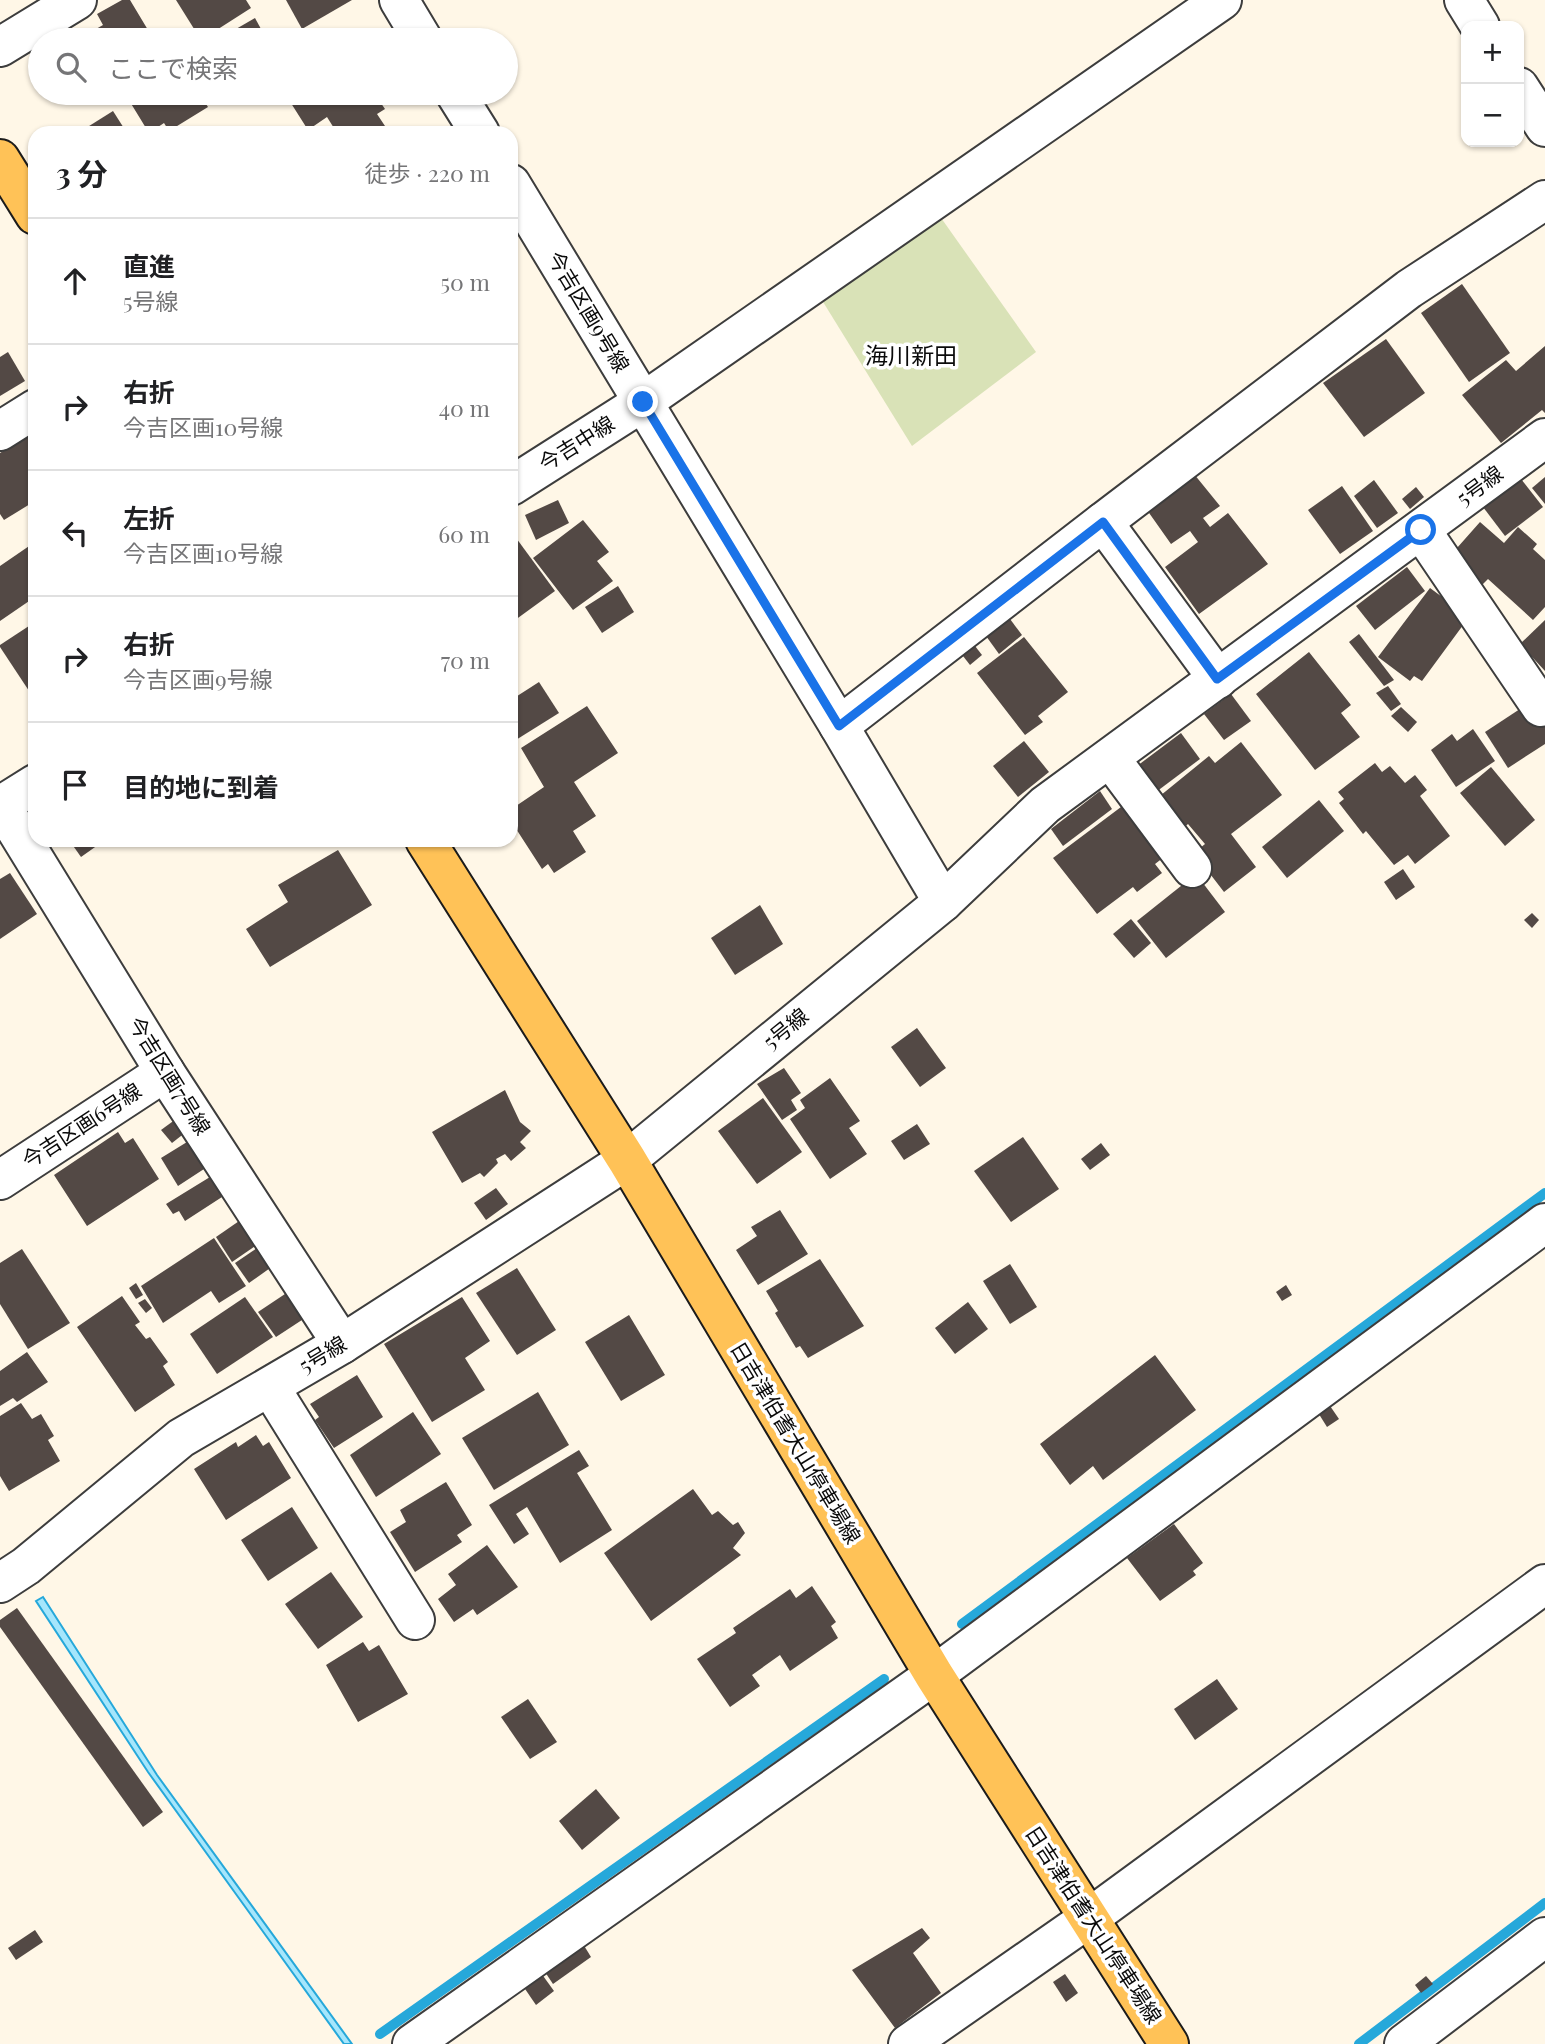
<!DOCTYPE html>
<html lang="ja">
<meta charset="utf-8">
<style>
:root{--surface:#fff;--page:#f2f2f2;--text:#202124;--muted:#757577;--line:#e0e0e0}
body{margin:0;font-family:"Playfair Display","Noto Sans JP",serif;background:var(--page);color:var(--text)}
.controls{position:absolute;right:21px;top:21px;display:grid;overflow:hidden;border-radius:14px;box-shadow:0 2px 5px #0004}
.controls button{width:63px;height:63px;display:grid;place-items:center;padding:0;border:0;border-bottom:2px solid var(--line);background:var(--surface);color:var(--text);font:35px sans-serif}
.stop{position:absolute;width:21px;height:21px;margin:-16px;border:5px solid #1a73e8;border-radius:50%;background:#fff}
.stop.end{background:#1a73e8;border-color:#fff;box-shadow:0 2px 7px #0008}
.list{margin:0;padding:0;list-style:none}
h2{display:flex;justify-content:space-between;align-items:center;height:91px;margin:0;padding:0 28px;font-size:30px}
h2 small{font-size:23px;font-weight:400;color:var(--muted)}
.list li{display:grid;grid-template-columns:46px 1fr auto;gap:21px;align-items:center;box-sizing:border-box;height:126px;padding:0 28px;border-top:2px solid var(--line)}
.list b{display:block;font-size:26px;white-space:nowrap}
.list p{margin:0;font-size:23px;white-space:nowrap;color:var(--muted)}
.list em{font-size:23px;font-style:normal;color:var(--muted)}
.icon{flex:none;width:38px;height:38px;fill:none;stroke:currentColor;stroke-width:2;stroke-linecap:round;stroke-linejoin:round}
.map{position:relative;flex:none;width:1545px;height:2044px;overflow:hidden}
.search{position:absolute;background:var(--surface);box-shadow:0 2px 5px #0004;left:28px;top:28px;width:490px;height:77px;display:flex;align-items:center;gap:18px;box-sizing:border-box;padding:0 24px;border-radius:38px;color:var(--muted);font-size:26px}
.panel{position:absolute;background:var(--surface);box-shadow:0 2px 5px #0004;left:28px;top:126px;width:490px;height:721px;border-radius:21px}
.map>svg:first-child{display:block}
.cemetery{fill:#d9e2b7}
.water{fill:#a5e6fc;stroke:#26a8da;stroke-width:2}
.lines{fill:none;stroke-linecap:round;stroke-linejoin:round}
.stream{stroke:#26a8da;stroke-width:10}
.building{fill:#534945}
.minor-casing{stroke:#3d3d3d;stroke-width:42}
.major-casing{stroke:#1b1b1b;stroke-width:42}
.minor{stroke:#fff;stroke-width:38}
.major{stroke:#ffc257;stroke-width:38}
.route{stroke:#1a73e8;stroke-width:9}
.labels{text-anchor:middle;stroke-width:7;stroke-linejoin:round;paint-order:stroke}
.street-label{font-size:21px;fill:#0a0a0a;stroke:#fff}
.neighbourhood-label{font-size:23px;fill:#0a0a0a;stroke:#fff}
</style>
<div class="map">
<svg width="1545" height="2044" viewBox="0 0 1545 2044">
<rect width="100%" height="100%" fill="#fff7e7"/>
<path class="cemetery" d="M 939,215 L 1036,352 L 912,446 L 820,297 Z"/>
<path class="water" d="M 43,1597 L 157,1775 L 352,2044 L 344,2044 L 148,1772 L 36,1601 Z"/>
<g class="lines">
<g class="stream">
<path d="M 962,1624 L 1545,1193"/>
<path d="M 380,2034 L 884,1679"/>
<path d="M 1359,2044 L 1545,1903"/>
</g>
</g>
<g class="building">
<path d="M 122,0 L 130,0 L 154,40 L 103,40 L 96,29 L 103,25 L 97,14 Z"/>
<path d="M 176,0 L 246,0 L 251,8 L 201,40 Z"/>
<path d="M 286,0 L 352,0 L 302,29 Z"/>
<path d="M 255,18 L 267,40 L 217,40 Z"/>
<path d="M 184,31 L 193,40 L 173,40 Z"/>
<path d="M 134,93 L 199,93 L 208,107 L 169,131 L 164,123 L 149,133 L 127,97 Z"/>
<path d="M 223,93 L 251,93 L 230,105 Z"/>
<path d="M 300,93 L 374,93 L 385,109 L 377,114 L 389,132 L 337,133 L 327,117 L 308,130 L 289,100 Z"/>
<path d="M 113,111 L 127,133 L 78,133 Z"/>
<path d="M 1462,284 L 1510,353 L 1469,382 L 1421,313 Z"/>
<path d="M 1386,339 L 1425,393 L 1364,437 L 1323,383 Z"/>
<path d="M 1545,346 L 1545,413 L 1542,410 L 1501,443 L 1462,395 L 1506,360 L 1516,371 Z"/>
<path d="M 8,352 L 25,381 L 0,396 L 0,357 Z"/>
<path d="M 34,432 L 35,501 L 4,520 L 0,514 L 0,453 Z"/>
<path d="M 1194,474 L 1220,506 L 1203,518 L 1210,527 L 1228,513 L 1268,564 L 1199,614 L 1165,567 L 1198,542 L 1190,531 L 1171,544 L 1147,510 Z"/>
<path d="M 1545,477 L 1545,504 L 1532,488 Z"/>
<path d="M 1521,479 L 1543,507 L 1505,536 L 1483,507 Z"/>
<path d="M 1374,480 L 1398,513 L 1377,528 L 1354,496 Z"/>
<path d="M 1342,486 L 1373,531 L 1340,554 L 1308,510 Z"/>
<path d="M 1416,487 L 1424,497 L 1410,509 L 1402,499 Z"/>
<path d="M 558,500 L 569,523 L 536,540 L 525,515 Z"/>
<path d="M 583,520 L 609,552 L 597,561 L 613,581 L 573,610 L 533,558 Z"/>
<path d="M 1480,522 L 1504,543 L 1518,527 L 1537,544 L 1533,549 L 1545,560 L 1545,607 L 1533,620 L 1488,579 L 1480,587 L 1449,557 Z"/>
<path d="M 511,531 L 555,591 L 511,623 Z"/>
<path d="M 35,542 L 35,597 L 0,621 L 0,566 Z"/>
<path d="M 1407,567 L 1425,591 L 1375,630 L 1356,606 Z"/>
<path d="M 618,586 L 634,612 L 602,633 L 585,607 Z"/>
<path d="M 1430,588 L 1469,617 L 1422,681 L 1414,676 L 1410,681 L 1378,657 Z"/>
<path d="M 1010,619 L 1022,635 L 999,654 L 986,636 Z"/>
<path d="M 1545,620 L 1545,671 L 1520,644 Z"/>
<path d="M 35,622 L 35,700 L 0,647 L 0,645 Z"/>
<path d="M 1359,634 L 1394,680 L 1384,686 L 1349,642 Z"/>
<path d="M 1024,637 L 1068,692 L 1038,716 L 1043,722 L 1025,735 L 977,673 Z"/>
<path d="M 975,646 L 982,655 L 970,665 L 963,656 Z"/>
<path d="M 1309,652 L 1351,705 L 1341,713 L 1360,737 L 1315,770 L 1256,694 Z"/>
<path d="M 539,682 L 559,713 L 511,743 L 511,700 Z"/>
<path d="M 1388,686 L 1401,704 L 1391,711 L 1376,693 Z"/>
<path d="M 1231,694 L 1251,721 L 1224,740 L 1204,714 Z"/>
<path d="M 1529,703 L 1545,727 L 1545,744 L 1508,768 L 1485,732 Z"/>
<path d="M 587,706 L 618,753 L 574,782 L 596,816 L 573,831 L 586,852 L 554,873 L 548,864 L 542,869 L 511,821 L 511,815 L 518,810 L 516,806 L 544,787 L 521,748 Z"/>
<path d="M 1401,707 L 1417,722 L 1408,732 L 1391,716 Z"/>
<path d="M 1473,729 L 1495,761 L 1456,787 L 1431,750 L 1452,734 L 1457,741 Z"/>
<path d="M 1181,733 L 1200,759 L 1152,795 L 1133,769 Z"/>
<path d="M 1024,741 L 1049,772 L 1018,797 L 993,766 Z"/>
<path d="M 1241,742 L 1282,795 L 1231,834 L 1256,867 L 1224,892 L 1194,853 L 1205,844 L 1188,824 L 1180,831 L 1155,800 L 1209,756 L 1215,763 Z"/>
<path d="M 1375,763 L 1382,772 L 1390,766 L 1405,783 L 1415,775 L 1427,790 L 1420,796 L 1450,836 L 1415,864 L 1408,855 L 1394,865 L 1366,831 L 1363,834 L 1339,803 L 1344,799 L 1338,792 Z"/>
<path d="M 1491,767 L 1535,820 L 1505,846 L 1460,793 Z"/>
<path d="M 1100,791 L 1112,809 L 1063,846 L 1051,829 Z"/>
<path d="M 1319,800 L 1344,831 L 1287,878 L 1262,847 Z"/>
<path d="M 1129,801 L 1168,854 L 1155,864 L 1162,873 L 1137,892 L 1133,887 L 1097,914 L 1053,858 Z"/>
<path d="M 69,840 L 105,840 L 81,857 Z"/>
<path d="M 338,850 L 372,905 L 270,967 L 246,929 L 288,902 L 278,885 Z"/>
<path d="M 1403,869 L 1415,887 L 1396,900 L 1384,882 Z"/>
<path d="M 10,873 L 37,914 L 0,939 L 0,879 Z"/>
<path d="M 1196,874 L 1225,912 L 1166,958 L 1137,921 Z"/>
<path d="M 760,905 L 783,944 L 735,975 L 711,938 Z"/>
<path d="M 1532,913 L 1539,920 L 1532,928 L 1524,920 Z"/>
<path d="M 1131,919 L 1151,943 L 1134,958 L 1113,934 Z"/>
<path d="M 917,1028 L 946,1068 L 920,1087 L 891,1047 Z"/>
<path d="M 784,1068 L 801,1093 L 791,1100 L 797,1110 L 782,1120 L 757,1084 Z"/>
<path d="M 830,1078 L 860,1121 L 849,1128 L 867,1154 L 830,1179 L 790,1119 L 805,1108 L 800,1100 Z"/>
<path d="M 505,1090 L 520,1122 L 531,1131 L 520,1142 L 526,1148 L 511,1161 L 505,1154 L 496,1159 L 498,1163 L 484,1177 L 480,1173 L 462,1183 L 432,1132 Z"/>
<path d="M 763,1098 L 802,1152 L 757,1184 L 718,1131 Z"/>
<path d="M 176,1119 L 186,1132 L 172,1143 L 161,1130 Z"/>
<path d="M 917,1124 L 930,1144 L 904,1160 L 891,1141 Z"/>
<path d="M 118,1132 L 125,1143 L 133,1138 L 159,1179 L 87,1226 L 54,1175 Z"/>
<path d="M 1023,1137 L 1059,1189 L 1011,1222 L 974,1171 Z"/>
<path d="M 187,1142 L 204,1169 L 178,1186 L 161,1158 Z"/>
<path d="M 1101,1143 L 1110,1155 L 1090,1170 L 1081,1159 Z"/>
<path d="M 210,1177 L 222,1197 L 185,1221 L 179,1211 L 173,1214 L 166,1204 Z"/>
<path d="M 496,1188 L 508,1204 L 486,1220 L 474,1203 Z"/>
<path d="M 780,1210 L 808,1254 L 758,1285 L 736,1250 L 757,1236 L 751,1227 Z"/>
<path d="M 242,1219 L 258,1244 L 232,1262 L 216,1237 Z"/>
<path d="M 214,1238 L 246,1286 L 219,1303 L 211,1291 L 163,1323 L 141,1286 Z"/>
<path d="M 260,1246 L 273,1266 L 249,1283 L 235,1263 Z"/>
<path d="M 22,1249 L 70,1323 L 28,1349 L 0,1304 L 0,1263 Z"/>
<path d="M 820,1259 L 864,1326 L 808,1358 L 800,1346 L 796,1348 L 775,1313 L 778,1311 L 766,1291 Z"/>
<path d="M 1010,1264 L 1037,1307 L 1010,1324 L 983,1281 Z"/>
<path d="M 517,1268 L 556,1330 L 517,1355 L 476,1293 Z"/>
<path d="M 136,1283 L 143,1295 L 136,1299 L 129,1288 Z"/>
<path d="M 1286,1285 L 1292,1295 L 1282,1301 L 1276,1292 Z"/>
<path d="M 288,1292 L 305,1318 L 276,1337 L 258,1312 Z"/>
<path d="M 122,1296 L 140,1322 L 135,1325 L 146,1339 L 150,1337 L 168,1362 L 163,1366 L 175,1385 L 135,1412 L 77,1327 Z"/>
<path d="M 245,1297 L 273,1337 L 217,1374 L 190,1334 Z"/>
<path d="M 462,1297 L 490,1341 L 465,1358 L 485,1390 L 432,1422 L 384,1344 Z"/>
<path d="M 145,1299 L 152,1308 L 146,1313 L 138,1303 Z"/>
<path d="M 968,1302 L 988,1329 L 955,1354 L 935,1328 Z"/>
<path d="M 629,1315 L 665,1375 L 621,1401 L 585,1342 Z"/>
<path d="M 27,1352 L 48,1382 L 17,1402 L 13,1398 L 0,1406 L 0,1371 Z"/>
<path d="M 1155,1355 L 1196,1410 L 1103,1480 L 1093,1466 L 1070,1485 L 1040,1444 Z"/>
<path d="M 357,1375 L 383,1417 L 334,1448 L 315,1420 L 319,1417 L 310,1404 Z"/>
<path d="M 538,1392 L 569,1445 L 494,1490 L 462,1438 Z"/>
<path d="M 21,1403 L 32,1419 L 41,1414 L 54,1436 L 48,1440 L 60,1461 L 9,1491 L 0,1476 L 0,1416 Z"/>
<path d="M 1328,1403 L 1339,1419 L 1327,1427 L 1317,1411 Z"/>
<path d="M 413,1412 L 441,1454 L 376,1497 L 350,1455 Z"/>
<path d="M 256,1435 L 263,1446 L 269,1442 L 291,1478 L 226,1520 L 194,1469 L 236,1442 L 238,1447 Z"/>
<path d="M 579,1450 L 589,1466 L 577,1473 L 612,1530 L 560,1563 L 527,1507 L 516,1514 L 529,1534 L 514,1544 L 489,1505 Z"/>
<path d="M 446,1482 L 472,1525 L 457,1535 L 462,1542 L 415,1572 L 390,1532 L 406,1522 L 400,1510 Z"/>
<path d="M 693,1489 L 712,1515 L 718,1511 L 733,1525 L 738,1522 L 745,1533 L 733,1548 L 741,1555 L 651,1621 L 604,1553 Z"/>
<path d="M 292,1507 L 318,1548 L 268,1581 L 241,1540 Z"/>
<path d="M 1174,1524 L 1203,1563 L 1193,1571 L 1196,1575 L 1160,1601 L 1127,1558 Z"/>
<path d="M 487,1545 L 518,1587 L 477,1615 L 473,1609 L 454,1622 L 438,1599 L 456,1585 L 448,1574 Z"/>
<path d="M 331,1572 L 363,1617 L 318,1649 L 285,1604 Z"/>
<path d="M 812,1586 L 836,1622 L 831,1626 L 838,1638 L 790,1671 L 780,1655 L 752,1675 L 760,1686 L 730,1707 L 697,1659 L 736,1633 L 733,1628 L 790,1589 L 796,1598 Z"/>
<path d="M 17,1608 L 163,1812 L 143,1827 L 0,1627 L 0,1620 Z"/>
<path d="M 363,1642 L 369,1651 L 379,1645 L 408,1694 L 358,1722 L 326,1665 Z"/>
<path d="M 1217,1679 L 1238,1709 L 1195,1740 L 1174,1709 Z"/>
<path d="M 528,1699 L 557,1742 L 530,1759 L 501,1717 Z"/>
<path d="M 596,1789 L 620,1818 L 582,1850 L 559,1821 Z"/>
<path d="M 922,1928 L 930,1938 L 913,1953 L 941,1993 L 895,2028 L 852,1970 Z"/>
<path d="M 35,1930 L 43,1942 L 16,1960 L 8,1948 Z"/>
<path d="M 583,1944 L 591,1957 L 553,1984 L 545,1972 Z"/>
<path d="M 541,1973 L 554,1991 L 536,2005 L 523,1986 Z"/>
<path d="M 1065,1974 L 1078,1993 L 1066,2002 L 1053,1982 Z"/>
<path d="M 1426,1976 L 1433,1984 L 1421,1993 L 1415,1985 Z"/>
</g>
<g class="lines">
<defs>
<g id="minor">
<path d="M 399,0 L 423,40"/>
<path d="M 1464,0 L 1480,26"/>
<path d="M 0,47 L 77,0"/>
<path d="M 1519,87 L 1545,127"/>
<path d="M 455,93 L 480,133"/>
<path d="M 511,184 L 839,726 L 943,902"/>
<path d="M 0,431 L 35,409"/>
<path d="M 511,486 L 643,402 L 1222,0"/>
<path d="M 1103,522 L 1409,289 L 1545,200"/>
<path d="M 1421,530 L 1541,707"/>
<path d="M 839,726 L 1103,522 L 1218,679"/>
<path d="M 1110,758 L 1192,868"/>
<path d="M 1,805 L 165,1072 L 342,1344"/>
<path d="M 0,806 L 35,784"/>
<path d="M 0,1180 L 165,1072"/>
<path d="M 270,1387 L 415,1620"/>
<path d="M 0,1583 L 26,1566 L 181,1438 L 342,1344 L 627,1160 L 943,902 L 1045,805 L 1545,438"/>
<path d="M 412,2044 L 934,1675 L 1545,1223"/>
<path d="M 908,2044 L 1089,1918 L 1545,1584"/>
<path d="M 1404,2044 L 1545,1937"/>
</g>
<g id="major">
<path d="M 0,159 L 35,215"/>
<path d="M 425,840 L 627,1160 L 934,1675 L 1169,2044"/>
</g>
</defs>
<use href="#minor" class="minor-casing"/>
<use href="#major" class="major-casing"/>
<use href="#minor" class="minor"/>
<use href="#major" class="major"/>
</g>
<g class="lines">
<path class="route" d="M 643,402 L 839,726 L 1103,522 L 1217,679 L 1421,530"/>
</g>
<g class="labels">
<g class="street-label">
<text transform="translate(588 312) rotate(59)" y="7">今吉区画9号線</text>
<text transform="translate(577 444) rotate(-32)" y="7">今吉中線</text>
<text transform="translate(1480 486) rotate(-36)" y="7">5号線</text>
<text transform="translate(786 1029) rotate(-39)" y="7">5号線</text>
<text transform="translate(169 1076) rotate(58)" y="7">今吉区画7号線</text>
<text transform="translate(82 1126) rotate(-33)" y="7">今吉区画6号線</text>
<text transform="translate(323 1355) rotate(-31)" y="7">5号線</text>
<text transform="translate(795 1443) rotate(59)" y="7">日吉津伯耆大山停車場線</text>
<text transform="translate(1093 1925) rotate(57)" y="7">日吉津伯耆大山停車場線</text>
</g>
<g class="neighbourhood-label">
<text x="911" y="364">海川新田</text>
</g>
</g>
</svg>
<div class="controls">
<button>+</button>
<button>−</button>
</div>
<div class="stop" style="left:1421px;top:530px"></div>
<div class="stop end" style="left:643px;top:402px"></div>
<div class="search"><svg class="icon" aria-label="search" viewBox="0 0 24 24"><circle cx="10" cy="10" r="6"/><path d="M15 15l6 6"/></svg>ここで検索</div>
<section class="panel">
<h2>3 分<small>徒歩 · 220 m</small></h2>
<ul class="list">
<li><svg class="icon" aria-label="ahead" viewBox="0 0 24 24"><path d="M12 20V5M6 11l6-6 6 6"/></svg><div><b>直進</b><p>5号線</p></div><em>50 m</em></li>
<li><svg class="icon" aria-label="right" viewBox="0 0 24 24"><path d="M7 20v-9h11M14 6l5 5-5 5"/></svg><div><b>右折</b><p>今吉区画10号線</p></div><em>40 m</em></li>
<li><svg class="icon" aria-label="left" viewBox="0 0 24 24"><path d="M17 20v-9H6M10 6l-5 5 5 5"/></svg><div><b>左折</b><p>今吉区画10号線</p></div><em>60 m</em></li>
<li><svg class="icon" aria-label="right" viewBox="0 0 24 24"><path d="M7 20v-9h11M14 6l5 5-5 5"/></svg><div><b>右折</b><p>今吉区画9号線</p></div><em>70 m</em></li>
<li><svg class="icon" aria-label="arrive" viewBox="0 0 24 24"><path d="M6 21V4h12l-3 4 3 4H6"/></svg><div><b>目的地に到着</b></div></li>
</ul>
</section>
</div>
